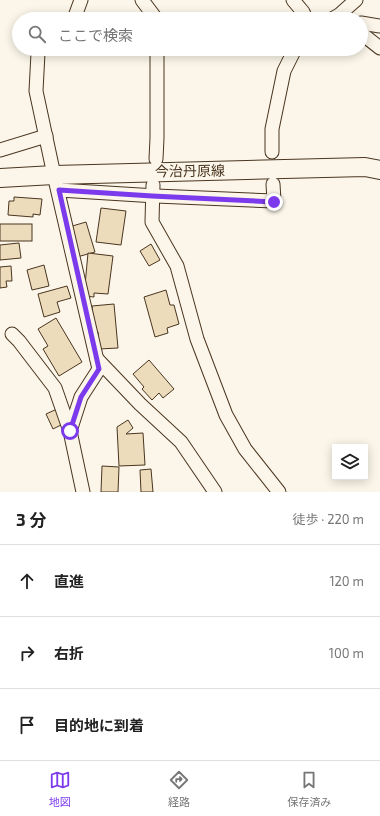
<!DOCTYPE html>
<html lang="ja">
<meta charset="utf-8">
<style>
:root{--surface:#fff;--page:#f2f2f2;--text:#222;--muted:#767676;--line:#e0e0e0;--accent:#7c3aed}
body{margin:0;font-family:"Exo 2","Noto Sans JP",sans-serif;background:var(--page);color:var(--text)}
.controls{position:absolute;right:12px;bottom:12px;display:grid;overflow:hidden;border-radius:0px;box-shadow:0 2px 10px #0003}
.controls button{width:36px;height:36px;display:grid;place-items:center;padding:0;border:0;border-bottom:1px solid var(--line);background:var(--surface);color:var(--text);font:20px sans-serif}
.stop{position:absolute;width:12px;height:12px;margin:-9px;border:3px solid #7c3aed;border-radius:50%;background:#fff}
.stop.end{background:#7c3aed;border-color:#fff;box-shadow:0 1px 4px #0008}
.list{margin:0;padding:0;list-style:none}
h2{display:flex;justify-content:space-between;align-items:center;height:52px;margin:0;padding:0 16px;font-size:17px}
h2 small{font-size:13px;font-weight:400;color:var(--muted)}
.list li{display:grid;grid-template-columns:26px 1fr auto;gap:12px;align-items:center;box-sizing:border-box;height:72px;padding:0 16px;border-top:1px solid var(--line)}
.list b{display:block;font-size:15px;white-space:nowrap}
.list em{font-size:13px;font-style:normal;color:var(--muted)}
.icon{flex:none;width:22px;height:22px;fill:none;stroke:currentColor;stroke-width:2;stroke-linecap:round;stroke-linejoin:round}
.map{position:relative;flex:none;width:380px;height:492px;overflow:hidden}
.search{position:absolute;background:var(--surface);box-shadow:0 2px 10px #0003;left:12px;right:12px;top:12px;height:44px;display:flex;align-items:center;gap:10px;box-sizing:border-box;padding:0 14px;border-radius:22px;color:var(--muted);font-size:15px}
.sheet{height:268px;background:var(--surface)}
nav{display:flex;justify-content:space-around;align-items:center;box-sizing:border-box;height:56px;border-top:1px solid var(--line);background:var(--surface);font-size:11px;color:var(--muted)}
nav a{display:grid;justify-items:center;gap:2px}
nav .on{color:var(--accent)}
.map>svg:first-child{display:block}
.building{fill:#ecdcbc;stroke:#4a3520}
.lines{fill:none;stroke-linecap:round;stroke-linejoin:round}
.minor-casing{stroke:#4a3520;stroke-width:15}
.secondary-casing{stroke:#4a3520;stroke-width:20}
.minor{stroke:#fbf6e9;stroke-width:13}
.secondary{stroke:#fbf6e9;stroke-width:18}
.route{stroke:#7c3aed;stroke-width:5}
.labels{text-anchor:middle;stroke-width:3;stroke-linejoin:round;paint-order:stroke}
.street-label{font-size:14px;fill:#4a3520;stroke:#fbf6e9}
</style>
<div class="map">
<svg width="380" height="492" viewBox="0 0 380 492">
<rect width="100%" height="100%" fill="#fbf6e9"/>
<g class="building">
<path d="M 14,197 L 42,199 L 40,215 L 33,214 L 33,217 L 8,215 L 9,201 L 14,201 Z"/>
<path d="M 101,208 L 126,211 L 121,245 L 96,242 Z"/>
<path d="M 86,222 L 95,252 L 77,257 L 69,227 Z"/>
<rect x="0" y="224" width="32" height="17"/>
<path d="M 19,243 L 21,258 L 0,260 L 0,245 Z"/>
<path d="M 151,244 L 160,260 L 149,266 L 140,251 Z"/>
<path d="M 88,253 L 113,256 L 108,294 L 94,293 L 94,297 L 84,296 Z"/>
<path d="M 44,265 L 49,286 L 32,290 L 27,270 Z"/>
<path d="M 11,266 L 12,281 L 6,281 L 7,287 L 0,288 L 0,267 Z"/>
<path d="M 67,286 L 71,298 L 57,302 L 60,312 L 44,317 L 38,294 Z"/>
<path d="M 166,290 L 170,305 L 174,305 L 179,324 L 167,328 L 168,333 L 155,337 L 144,297 Z"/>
<path d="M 114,304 L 118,348 L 99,349 L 98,332 L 94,333 L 92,306 Z"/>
<path d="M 56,318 L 82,362 L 59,376 L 43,349 L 48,346 L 38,329 Z"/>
<path d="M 149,360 L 174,389 L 163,398 L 159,393 L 152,400 L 142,389 L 144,387 L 133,374 Z"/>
<path d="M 57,409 L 63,424 L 53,429 L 46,414 Z"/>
<path d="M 128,420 L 133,428 L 126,434 L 143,433 L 145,465 L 119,466 L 117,427 Z"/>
<path d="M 102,466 L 119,467 L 118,492 L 101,492 Z"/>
<path d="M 151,469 L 153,492 L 141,492 L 140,470 Z"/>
</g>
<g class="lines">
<defs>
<g id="minor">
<path d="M 142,0 L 154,16 L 154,19"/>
<path d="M 293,0 L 303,12 L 306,19"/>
<path d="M 74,19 L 81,0"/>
<path d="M 332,19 L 339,15 L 356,0"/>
<path d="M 361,23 L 380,26"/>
<path d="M 361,33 L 380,48"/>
<path d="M 41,49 L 38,53 L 36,91 L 54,175 L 99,369 L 81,397 L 70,431 L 83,492"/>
<path d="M 0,150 L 46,136"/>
<path d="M 272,152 L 272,129 L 284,71 L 295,49"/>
<path d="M 156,159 L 157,138 L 157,49"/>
<path d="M 153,185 L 152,222 L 177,266 L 197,339 L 226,415 L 245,449 L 279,492"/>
<path d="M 59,190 L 156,196 L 274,201 L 273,184"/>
<path d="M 12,334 L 19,341 L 55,388 L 70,431"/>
<path d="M 97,359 L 140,404 L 181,442 L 215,492"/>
</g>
<path id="secondary" d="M 0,178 L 54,175 L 365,167 L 380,170"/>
</defs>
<use href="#minor" class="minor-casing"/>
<use href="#secondary" class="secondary-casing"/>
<use href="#minor" class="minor"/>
<use href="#secondary" class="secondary"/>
</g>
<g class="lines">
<path class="route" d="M 70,431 L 81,397 L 99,369 L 59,190 L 152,196 L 274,202"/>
</g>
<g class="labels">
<g class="street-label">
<text transform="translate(190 171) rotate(-1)" y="5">今治丹原線</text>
</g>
</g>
</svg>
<div class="controls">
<button><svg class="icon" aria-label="layers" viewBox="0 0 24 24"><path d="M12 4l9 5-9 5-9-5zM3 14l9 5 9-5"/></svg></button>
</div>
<div class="stop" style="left:70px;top:431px"></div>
<div class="stop end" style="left:274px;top:202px"></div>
<div class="search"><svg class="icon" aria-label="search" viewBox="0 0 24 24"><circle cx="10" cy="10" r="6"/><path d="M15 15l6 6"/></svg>ここで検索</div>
</div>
<section class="sheet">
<h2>3 分<small>徒歩 · 220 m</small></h2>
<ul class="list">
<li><svg class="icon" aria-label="ahead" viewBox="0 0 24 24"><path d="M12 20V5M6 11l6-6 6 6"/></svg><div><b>直進</b></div><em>120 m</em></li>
<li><svg class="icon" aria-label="right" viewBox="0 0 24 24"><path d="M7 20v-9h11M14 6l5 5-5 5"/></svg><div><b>右折</b></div><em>100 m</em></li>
<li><svg class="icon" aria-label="arrive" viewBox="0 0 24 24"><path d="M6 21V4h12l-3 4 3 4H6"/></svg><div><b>目的地に到着</b></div></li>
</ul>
</section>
<nav>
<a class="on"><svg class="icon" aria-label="map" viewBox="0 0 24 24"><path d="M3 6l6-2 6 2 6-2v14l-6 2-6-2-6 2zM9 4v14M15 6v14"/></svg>地図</a>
<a><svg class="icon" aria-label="directions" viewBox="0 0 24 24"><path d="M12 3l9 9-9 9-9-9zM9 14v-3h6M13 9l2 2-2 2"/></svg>経路</a>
<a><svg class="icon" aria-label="saved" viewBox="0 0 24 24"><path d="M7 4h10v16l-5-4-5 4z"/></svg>保存済み</a>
</nav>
